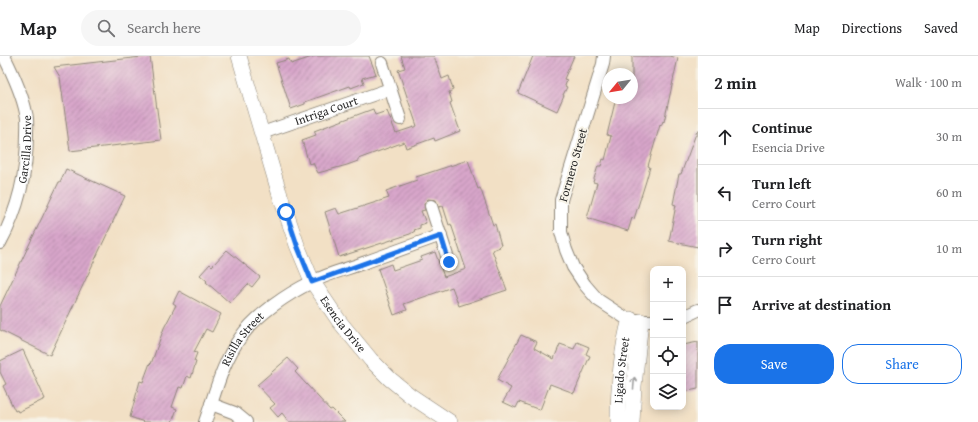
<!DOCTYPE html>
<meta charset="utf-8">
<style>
:root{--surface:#fff;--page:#f6f6f6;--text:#202124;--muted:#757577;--line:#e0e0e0;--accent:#1a73e8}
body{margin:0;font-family:"Gentium Book Plus",serif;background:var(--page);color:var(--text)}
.controls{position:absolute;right:12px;bottom:12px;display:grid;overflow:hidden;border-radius:8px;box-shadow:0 2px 10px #0003}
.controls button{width:36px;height:36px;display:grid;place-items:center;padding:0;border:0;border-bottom:1px solid var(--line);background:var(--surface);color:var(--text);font:20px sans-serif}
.compass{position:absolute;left:602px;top:12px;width:36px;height:36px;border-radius:50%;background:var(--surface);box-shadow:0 2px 10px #0003;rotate:240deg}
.stop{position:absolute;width:12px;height:12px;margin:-9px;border:3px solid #1a73e8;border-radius:50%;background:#fff}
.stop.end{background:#1a73e8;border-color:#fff;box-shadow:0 1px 4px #0008}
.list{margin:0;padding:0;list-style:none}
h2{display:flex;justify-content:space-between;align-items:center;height:52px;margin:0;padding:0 16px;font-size:17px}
h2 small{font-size:13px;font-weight:400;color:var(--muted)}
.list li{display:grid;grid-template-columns:26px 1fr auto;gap:12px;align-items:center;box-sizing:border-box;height:56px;padding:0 16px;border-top:1px solid var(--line)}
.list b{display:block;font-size:15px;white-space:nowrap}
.list p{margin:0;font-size:13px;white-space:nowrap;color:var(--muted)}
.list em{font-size:13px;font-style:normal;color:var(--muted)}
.actions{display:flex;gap:8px;padding:12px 16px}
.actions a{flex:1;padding:9px 0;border:1px solid var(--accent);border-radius:16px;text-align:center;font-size:14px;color:var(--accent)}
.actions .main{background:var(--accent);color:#fff}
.icon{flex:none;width:22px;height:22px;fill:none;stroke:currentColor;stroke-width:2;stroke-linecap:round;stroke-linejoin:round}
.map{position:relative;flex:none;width:698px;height:366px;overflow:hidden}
header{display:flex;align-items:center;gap:24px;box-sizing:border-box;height:56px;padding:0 20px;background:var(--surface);border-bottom:1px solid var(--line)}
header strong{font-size:19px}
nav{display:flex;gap:22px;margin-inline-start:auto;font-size:14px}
.search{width:280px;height:36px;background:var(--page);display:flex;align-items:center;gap:10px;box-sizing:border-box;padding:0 14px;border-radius:22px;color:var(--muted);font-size:15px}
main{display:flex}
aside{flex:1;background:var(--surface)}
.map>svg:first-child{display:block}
.building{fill:url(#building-hatch)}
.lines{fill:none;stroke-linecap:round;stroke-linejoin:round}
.minor-casing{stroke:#8e8678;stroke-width:14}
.tertiary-casing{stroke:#8e8678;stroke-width:16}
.minor{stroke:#fff;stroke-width:12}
.tertiary{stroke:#fff;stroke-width:15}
.oneway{stroke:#a0a0a0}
.route{stroke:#1a73e8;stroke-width:5}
.labels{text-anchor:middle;stroke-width:4;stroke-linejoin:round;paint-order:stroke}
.street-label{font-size:12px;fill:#2b2b2b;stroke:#f7f3e8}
</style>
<header>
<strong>Map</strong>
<div class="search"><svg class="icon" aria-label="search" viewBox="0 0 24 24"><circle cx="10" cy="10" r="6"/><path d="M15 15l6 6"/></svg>Search here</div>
<nav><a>Map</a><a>Directions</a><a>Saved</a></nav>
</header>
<main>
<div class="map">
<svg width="698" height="366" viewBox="0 0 698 366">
<defs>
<pattern id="building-hatch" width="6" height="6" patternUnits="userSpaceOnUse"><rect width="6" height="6" fill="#d8a6ca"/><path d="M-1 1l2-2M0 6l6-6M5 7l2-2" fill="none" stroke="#af87a4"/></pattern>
</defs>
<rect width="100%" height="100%" fill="#f7f3e8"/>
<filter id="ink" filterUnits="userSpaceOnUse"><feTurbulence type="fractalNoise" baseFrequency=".025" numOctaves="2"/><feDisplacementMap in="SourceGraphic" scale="8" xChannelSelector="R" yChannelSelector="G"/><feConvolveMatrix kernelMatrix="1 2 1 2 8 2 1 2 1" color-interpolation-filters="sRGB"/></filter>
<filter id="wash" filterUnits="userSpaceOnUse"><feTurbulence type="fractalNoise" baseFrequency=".012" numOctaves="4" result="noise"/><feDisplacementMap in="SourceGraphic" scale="16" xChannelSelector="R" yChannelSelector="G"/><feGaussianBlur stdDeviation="0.9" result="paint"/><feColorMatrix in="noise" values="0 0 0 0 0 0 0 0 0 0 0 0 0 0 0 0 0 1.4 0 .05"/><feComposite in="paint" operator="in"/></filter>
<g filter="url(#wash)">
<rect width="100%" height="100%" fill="#f2e0c5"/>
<g id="blocks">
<g class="building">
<path d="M 150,0 L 161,84 L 70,95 L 60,21 L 54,11 Z"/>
<path d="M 315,0 L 369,0 L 376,18 L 362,22 L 364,27 L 351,32 L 350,30 L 305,46 L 305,48 L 291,53 L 276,7 L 289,3 L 291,8 Z"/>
<path d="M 401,0 L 434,0 L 442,23 L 449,20 L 453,34 L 449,36 L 452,46 L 450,47 L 460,75 L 435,85 L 434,82 L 406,92 L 404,86 L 358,103 L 358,105 L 347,109 L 318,117 L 313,107 L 309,108 L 302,84 L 316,79 L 314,75 L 373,53 L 375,59 L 387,55 L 396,77 L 417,70 L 398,14 L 405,12 Z"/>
<path d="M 533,0 L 574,0 L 564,23 L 567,24 L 565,30 L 567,31 L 563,39 L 564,39 L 557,55 L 518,37 Z"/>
<path d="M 632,0 L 670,0 L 678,2 L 664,66 L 663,65 L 661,70 L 660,69 L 648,110 L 650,111 L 646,125 L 634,163 L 632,162 L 628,175 L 587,162 L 597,127 L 593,126 L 598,110 L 601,110 L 603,103 L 605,104 L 611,80 L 607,79 L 616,42 L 632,42 Z"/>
<path d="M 697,75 L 698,75 L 698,191 L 669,185 L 676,149 L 673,148 L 679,118 L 681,118 Z"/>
<path d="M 468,104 L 478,133 L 480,132 L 481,134 L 493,169 L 495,168 L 501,189 L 499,190 L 500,191 L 492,194 L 507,234 L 459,250 L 452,231 L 404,248 L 407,254 L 394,259 L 378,213 L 391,208 L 393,214 L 422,204 L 421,201 L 435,196 L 444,221 L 466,213 L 451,168 L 449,169 L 443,150 L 439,151 L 436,144 L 428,143 L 424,148 L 425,154 L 421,155 L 426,167 L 420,169 L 420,172 L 414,174 L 415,175 L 410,178 L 339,201 L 325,156 L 336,152 L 339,158 L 389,142 L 386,135 L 417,124 L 416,121 Z"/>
<path d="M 66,113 L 125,140 L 50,299 L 0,274 L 0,250 L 59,126 L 60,126 Z"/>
<path d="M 227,194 L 260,221 L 252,231 L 248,228 L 230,247 L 206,226 L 207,225 L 200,219 L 210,208 L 212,210 Z"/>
<path d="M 179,235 L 221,258 L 212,276 L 206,273 L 194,296 L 197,297 L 194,305 L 196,306 L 191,322 L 187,320 L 183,332 L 179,331 L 172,351 L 177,353 L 172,366 L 144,366 L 130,361 L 140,325 L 143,326 L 150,307 L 151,308 L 164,272 L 176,249 L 173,247 Z"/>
<path d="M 521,279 L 537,286 L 534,292 L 554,303 L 560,288 L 574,293 L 577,286 L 589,291 L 586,298 L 590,300 L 574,337 L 550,328 L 540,354 L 519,346 L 516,352 L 503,346 L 511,332 L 497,324 Z"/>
<path d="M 698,286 L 698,333 L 683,336 L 683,289 Z"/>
<path d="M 23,294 L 45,343 L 18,356 L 17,354 L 15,355 L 3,330 L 6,328 L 0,316 L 0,305 Z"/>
<path d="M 288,302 L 298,313 L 295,316 L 330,354 L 332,353 L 345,366 L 289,366 L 282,357 L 278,361 L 270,352 L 275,348 L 257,329 Z"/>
</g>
</g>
</g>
<g filter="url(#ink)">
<use href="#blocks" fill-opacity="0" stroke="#8e8678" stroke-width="1"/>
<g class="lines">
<defs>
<g id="minor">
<path d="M 604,0 L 603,8 L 561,144 L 561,176 L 566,194 L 573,211 L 585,229 L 598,244 L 624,261 L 641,265 L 653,265"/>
<path d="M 382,7 L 400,63"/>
<path id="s1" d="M 262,77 L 390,33"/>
<path d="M 431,150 L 449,206"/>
<path id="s2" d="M 0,187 C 18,154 27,115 27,78 C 27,71 28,63 26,57 C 22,37 13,18 4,0"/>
<path d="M 683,261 L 698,254"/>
<path d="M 211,348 L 235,357 L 246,366"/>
<path id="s3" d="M 205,366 C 215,338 222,307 240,282 C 256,259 287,238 312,226 C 329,217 348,213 366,206 C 391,197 416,188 441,179"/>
</g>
<g id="tertiary">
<path id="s4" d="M 239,0 L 279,136 L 297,189 L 312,225 L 339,265 L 371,304 L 390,323 L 411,340 L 450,366"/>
<path id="s5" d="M 618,366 C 618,333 621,295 630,263"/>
<path d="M 632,366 L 634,330 L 641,265"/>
</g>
</defs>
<use href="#minor" class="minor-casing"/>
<use href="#tertiary" class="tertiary-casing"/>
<use href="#minor" class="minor"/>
<use href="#tertiary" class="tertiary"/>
</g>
<defs><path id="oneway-shaft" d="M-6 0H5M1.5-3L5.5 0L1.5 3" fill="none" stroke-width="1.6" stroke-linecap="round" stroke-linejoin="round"/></defs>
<use class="oneway" href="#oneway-shaft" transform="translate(634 327) rotate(-85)"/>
</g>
<g class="lines" filter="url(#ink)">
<path class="route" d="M 286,156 L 297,189 L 312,226 L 441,180 L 449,206"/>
</g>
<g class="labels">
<g class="street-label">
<text dy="4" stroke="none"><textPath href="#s1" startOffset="68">Intriga Court</textPath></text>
<text dy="4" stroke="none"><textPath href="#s2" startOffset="98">Garcilla Drive</textPath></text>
<text transform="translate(573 109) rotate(-74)" y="4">Formero Street</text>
<text dy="4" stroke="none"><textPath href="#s4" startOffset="290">Esencia Drive</textPath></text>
<text dy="4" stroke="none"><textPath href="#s3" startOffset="92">Risilla Street</textPath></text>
<text dy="4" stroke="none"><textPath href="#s5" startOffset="52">Ligado Street</textPath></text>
</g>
</g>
</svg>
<div class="controls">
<button>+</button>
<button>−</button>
<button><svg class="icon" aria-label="locate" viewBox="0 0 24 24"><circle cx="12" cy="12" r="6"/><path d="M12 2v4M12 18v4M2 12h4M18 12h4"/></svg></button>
<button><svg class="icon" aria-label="layers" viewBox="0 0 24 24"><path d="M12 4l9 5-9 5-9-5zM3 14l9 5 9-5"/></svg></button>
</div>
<svg class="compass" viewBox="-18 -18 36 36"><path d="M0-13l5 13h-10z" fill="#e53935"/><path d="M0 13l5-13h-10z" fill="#757577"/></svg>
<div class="stop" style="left:286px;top:156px"></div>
<div class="stop end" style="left:449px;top:206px"></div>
</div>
<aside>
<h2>2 min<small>Walk · 100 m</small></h2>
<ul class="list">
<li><svg class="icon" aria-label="ahead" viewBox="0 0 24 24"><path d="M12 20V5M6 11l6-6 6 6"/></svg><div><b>Continue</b><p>Esencia Drive</p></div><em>30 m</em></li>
<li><svg class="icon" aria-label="left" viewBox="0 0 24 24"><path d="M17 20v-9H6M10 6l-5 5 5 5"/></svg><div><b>Turn left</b><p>Cerro Court</p></div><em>60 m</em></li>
<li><svg class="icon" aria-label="right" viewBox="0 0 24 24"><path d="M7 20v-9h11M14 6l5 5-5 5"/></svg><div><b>Turn right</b><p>Cerro Court</p></div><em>10 m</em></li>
<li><svg class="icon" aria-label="arrive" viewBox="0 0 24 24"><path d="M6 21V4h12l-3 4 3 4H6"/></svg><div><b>Arrive at destination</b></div></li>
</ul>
<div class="actions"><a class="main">Save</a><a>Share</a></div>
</aside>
</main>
